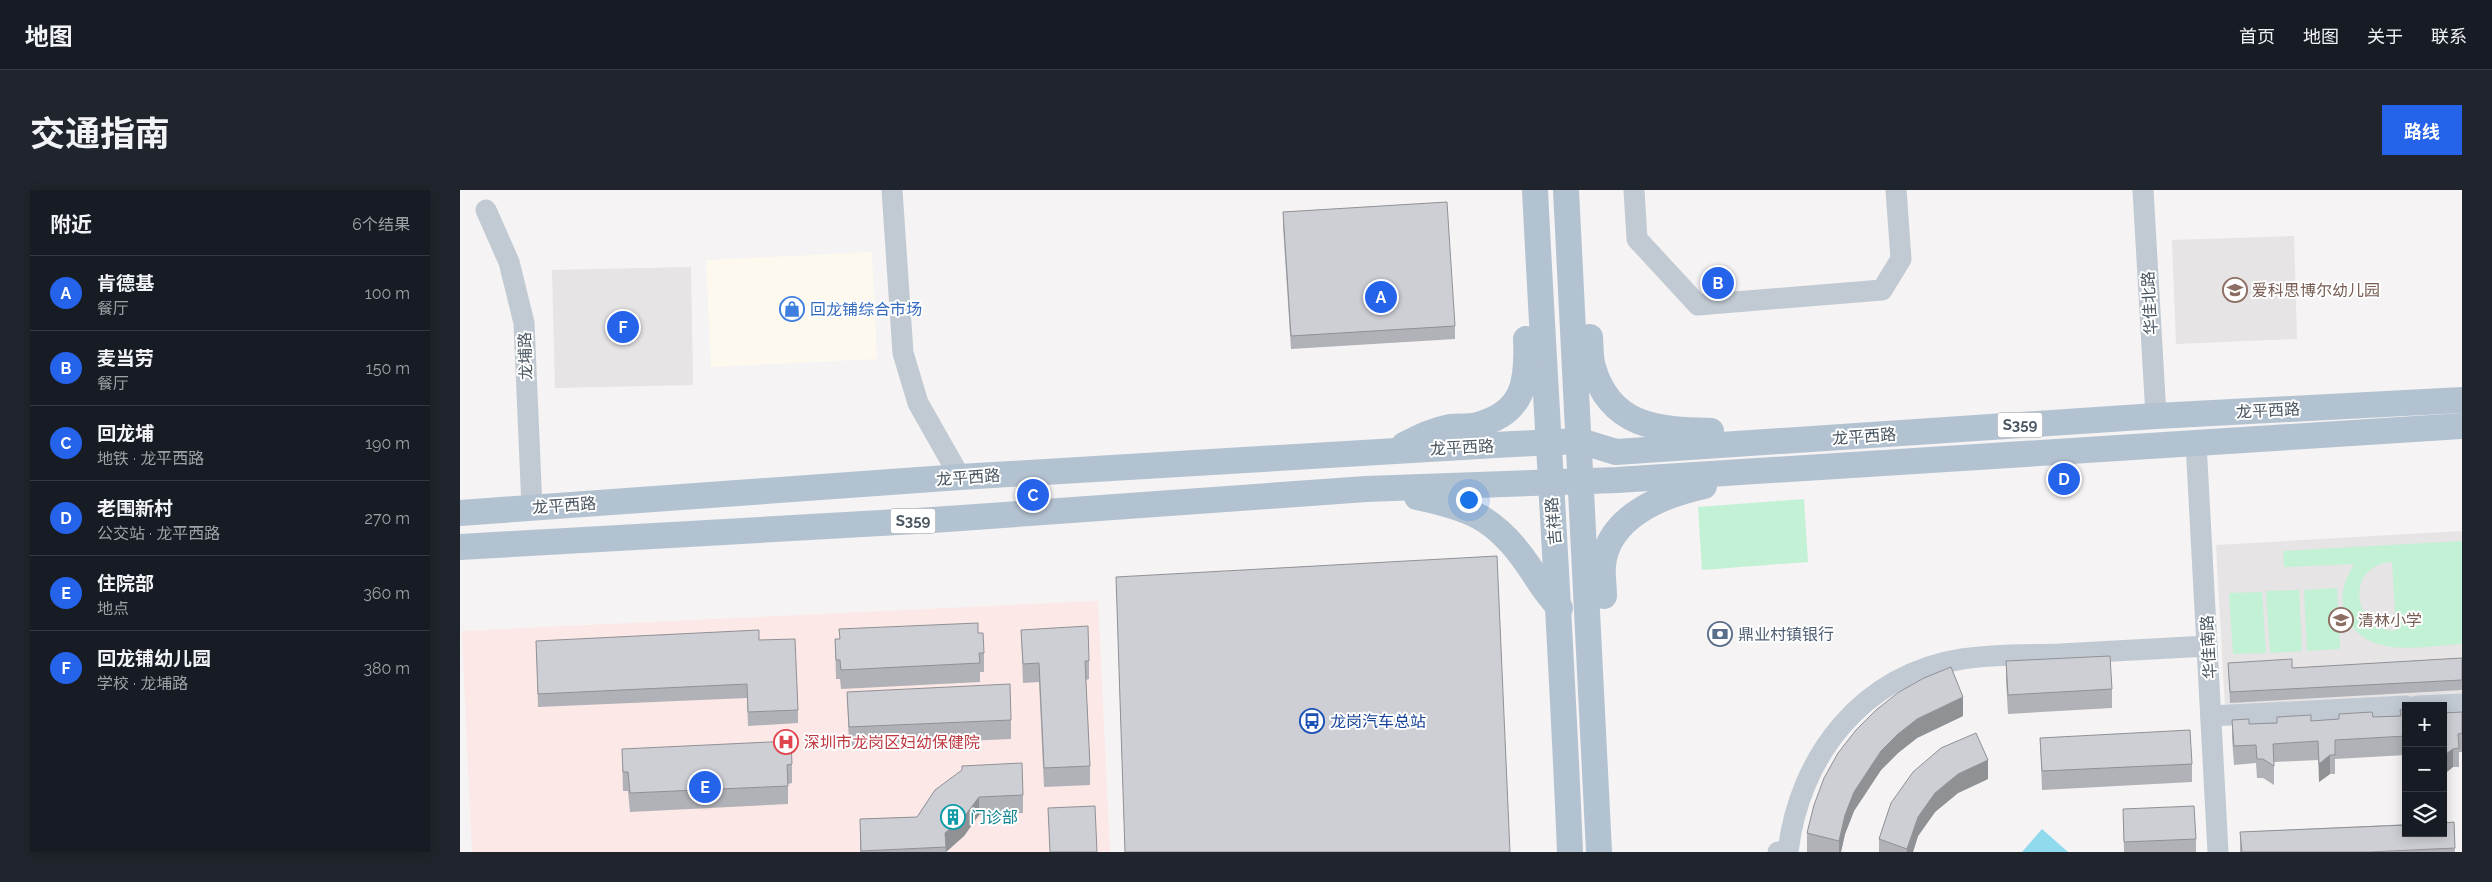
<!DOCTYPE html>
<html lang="zh">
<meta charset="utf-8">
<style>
:root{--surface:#171b24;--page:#20242c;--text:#f1f3f6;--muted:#9ea1a6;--line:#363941;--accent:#2563eb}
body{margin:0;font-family:Raleway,"Noto Sans SC",sans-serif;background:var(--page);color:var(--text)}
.controls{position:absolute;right:15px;bottom:15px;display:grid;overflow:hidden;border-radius:0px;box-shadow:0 2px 12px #0003}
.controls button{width:45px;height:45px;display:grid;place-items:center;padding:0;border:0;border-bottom:1px solid var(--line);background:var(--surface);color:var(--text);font:25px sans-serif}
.you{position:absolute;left:1008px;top:309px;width:18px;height:18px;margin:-12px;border:4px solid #fff;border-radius:50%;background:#1a73e8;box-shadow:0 0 0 8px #1a73e833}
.badge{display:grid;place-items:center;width:32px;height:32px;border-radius:50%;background:var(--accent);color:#fff;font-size:16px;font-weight:700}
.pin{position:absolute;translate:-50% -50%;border:2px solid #fff;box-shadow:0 1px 5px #0006}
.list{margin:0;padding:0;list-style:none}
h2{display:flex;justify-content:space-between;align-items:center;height:65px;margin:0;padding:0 20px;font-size:21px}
h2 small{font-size:16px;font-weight:400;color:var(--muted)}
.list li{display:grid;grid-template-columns:32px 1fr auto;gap:15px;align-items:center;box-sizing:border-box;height:75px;padding:0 20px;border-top:1px solid var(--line)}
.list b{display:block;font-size:19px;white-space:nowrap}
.list p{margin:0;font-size:16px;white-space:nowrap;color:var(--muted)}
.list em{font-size:16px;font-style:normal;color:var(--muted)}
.icon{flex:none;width:28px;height:28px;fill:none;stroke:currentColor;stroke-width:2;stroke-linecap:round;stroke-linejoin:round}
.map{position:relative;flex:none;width:2002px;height:662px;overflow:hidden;border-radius:0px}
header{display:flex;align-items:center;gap:30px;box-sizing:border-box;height:70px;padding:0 25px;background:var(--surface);border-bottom:1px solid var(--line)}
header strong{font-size:24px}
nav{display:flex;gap:28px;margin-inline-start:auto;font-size:18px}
.intro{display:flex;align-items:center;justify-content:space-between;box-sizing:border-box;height:120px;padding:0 30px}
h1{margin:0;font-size:35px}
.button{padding:12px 22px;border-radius:0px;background:var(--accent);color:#fff;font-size:18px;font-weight:700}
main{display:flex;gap:30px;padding:0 30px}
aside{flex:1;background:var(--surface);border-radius:0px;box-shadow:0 2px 12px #0003}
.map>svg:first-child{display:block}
.commercial{fill:#fdf9ef}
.education{fill:#e6e4e5}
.medical{fill:#fce8e6}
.green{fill:#c3f1d5;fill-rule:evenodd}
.water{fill:#90daee}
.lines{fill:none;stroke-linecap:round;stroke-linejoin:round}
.minor{stroke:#c1cad2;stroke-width:21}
.major{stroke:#b3c2d1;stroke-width:26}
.wall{fill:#b0b2b7}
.shaded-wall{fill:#909195}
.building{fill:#cdcfd5;stroke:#909195}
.labels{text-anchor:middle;stroke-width:4;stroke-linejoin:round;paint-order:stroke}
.shield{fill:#fff;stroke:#808990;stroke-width:1}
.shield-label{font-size:15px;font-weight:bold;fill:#4a5661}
.education-label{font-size:16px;fill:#785e54;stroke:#fff;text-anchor:start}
.street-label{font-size:16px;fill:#4a5661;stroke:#fff}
.shop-label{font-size:16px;fill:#366cbe;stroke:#fff;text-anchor:start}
.service-label{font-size:16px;fill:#4e5e75;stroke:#fff;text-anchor:start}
.transit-label{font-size:16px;fill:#164399;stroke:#fff;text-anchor:start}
.health-label{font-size:16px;fill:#be3a42;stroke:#fff;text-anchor:start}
.culture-label{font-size:16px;fill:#0d838f;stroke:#fff;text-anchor:start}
</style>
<header>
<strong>地图</strong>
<nav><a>首页</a><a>地图</a><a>关于</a><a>联系</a></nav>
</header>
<div class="intro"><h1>交通指南</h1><a class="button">路线</a></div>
<main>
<aside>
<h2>附近<small>6个结果</small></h2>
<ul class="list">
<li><span class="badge">A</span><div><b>肯德基</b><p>餐厅</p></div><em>100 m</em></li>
<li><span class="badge">B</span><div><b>麦当劳</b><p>餐厅</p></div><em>150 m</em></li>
<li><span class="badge">C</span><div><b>回龙埔</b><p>地铁 · 龙平西路</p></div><em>190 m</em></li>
<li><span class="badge">D</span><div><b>老围新村</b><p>公交站 · 龙平西路</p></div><em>270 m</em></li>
<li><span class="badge">E</span><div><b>住院部</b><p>地点</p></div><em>360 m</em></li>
<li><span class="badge">F</span><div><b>回龙铺幼儿园</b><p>学校 · 龙埔路</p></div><em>380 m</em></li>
</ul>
</aside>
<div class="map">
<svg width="2002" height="662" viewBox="0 0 2002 662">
<rect width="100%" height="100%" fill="#f5f3f3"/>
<path class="commercial" d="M 412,62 L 417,169 L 251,177 L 246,70 Z"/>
<g class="education">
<path d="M 1834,46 L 1837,149 L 1716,154 L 1712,50 Z"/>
<path d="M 231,77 L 233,195 L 95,198 L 92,80 Z"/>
<path d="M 2002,341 L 2002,506 L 1765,519 L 1756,355 Z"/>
</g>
<path class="medical" d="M 638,411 L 650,662 L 12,662 L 2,441 Z"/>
<g class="green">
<path d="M 1344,309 L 1348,372 L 1242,380 L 1238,317 Z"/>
<path d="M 2002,351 L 2002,454 C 1963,456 1908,470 1887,428 C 1878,409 1884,391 1894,374 L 1824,377 L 1823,361 ZM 1932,372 L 1936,440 L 1935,441 C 1889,437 1887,374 1932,372 Z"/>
<path d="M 1877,398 L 1880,459 L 1847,461 L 1844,400 Z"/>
<path d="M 1839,400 L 1842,461 L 1810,463 L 1806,401 Z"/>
<path d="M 1802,402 L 1806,463 L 1773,464 L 1769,403 Z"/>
</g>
<path class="water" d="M 1582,639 L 1608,662 L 1562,662 Z"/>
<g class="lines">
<g class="minor">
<path d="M 432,0 L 443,163 L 458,213 L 500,287"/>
<path d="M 1174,0 L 1177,49 L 1238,115 L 1422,100 L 1441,69 L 1436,0"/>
<path d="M 1683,0 L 1696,226"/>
<path d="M 26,20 L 49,72 L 64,133 L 72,318"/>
<path d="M 1736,252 L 1758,662"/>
<path d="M 1957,516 L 2002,514"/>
<path d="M 1751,526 L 1946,516"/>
<path d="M 1318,662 L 1328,662 C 1339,566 1403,484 1502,469 C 1534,464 1568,465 1600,464 C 1649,461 1698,459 1747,456"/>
</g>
<g class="major">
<path d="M 1075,0 C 1086,221 1101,441 1110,662"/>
<path d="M 1106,0 L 1139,662"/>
<path d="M 1130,147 C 1131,157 1130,168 1133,177 C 1150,237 1198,240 1251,241"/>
<path d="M 944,255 C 959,247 973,240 990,237 C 999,236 1009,237 1017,235 C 1064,223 1068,192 1066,149"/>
<path d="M 957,307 C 1010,318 1036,328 1068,375 C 1080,392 1084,402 1100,418"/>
<path d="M 0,323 L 500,287 L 1053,254 L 1120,251 L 1156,262 L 1696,226 L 2002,210"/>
<path d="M 0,357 L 473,330 L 906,299 L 1157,290 L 2002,236"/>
<path d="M 1144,406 C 1144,396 1142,385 1143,375 C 1148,326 1203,305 1244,296"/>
</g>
</g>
<g class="wall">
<path d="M 823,22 L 995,136 L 995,149 L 831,159 L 823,36 Z"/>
<path d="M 656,387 L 1050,662 L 665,662 Z"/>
<path d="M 561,440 L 629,471 L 629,489 L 626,490 L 630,576 L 630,595 L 584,597 L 579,492 L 563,493 Z"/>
<path d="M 518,443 L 524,463 L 524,482 L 520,482 L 520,492 L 381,499 L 380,489 L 376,489 L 375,449 Z"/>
<path d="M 299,450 L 338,520 L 338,533 L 288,536 L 287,508 L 78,517 L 76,451 Z"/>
<path d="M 2002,468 L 2002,500 L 1770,513 L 1768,473 L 1832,478 Z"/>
<path d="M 1546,471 L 1652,499 L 1652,518 L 1548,524 L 1546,490 Z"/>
<path d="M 387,502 L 551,530 L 551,549 L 389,556 Z"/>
<path d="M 1503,507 L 1503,526 L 1457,548 L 1438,563 L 1421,580 L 1394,621 L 1385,644 L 1381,662 L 1347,662 L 1347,643 L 1354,615 Z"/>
<path d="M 1940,520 L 1946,520 L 1946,565 L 1875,569 L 1875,584 L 1870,584 L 1859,592 L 1858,570 L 1814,572 L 1814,595 L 1803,588 L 1797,588 L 1796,573 L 1774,575 L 1772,548 L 1772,530 L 1789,534 L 1940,526 Z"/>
<path d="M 2002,522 L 2002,562 L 1999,562 L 1999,577 L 1993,577 L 1983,585 Z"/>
<path d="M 1580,548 L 1732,574 L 1732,592 L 1582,600 Z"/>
<path d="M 162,559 L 332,574 L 332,593 L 328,594 L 328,614 L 170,622 L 168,601 L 163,601 Z"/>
<path d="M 1528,589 L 1498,603 L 1475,622 L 1458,646 L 1453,662 L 1419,662 L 1419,649 L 1431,613 Z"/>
<path d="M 475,600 L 563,605 L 563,623 L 519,625 L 504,646 L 486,662 L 400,662 L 400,629 L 457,627 Z"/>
<path d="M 588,618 L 637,662 L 590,662 Z"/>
<path d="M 1663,619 L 1736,649 L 1736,662 L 1664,662 Z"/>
<path d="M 1994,632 L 1995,662 L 1780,662 L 1780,642 Z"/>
</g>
<g class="shaded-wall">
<path d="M 1503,507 L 1503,526 L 1457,548 L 1438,563 L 1421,580 L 1394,621 L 1385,644 L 1381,662 L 1379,662 L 1379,651 L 1385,625 L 1394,602 L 1421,561 L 1438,544 L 1457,529 Z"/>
<path d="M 1993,559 L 1993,577 L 1983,585 L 1983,566 Z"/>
<path d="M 1870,565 L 1870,584 L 1859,592 L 1859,574 Z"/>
<path d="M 1528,570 L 1528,589 L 1498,603 L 1475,622 L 1458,646 L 1453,662 L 1447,662 L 1447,659 L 1458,627 L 1475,603 L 1498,584 Z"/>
<path d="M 519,607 L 519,625 L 504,646 L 486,662 L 485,643 Z"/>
</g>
<g class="building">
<path d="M 987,12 L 995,136 L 831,146 L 823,22 Z"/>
<path d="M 1037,366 L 1050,662 L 665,662 L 656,387 Z"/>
<path d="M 518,433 L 518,443 L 523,443 L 524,463 L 519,463 L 520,473 L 381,480 L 380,470 L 376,470 L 375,449 L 380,449 L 379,439 Z"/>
<path d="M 628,436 L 629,471 L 625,471 L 630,576 L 584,578 L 579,473 L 563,474 L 561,440 Z"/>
<path d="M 299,440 L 299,450 L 335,449 L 338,520 L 288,522 L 287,494 L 78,504 L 76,451 Z"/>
<path d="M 1650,466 L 1652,499 L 1548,505 L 1546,471 Z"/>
<path d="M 2002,468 L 2002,490 L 1770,502 L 1768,473 L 1832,469 L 1832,478 Z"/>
<path d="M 1491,477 L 1503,507 L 1457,529 L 1438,544 L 1421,561 L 1394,602 L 1385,625 L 1379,651 L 1347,643 L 1354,615 L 1364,588 L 1378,563 L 1396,540 L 1416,520 L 1439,502 L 1464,488 Z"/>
<path d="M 550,494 L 551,530 L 389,537 L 387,502 Z"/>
<path d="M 1940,520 L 1946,520 L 1946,546 L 1875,550 L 1875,565 L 1870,565 L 1859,574 L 1858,551 L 1813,554 L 1814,576 L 1803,569 L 1797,569 L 1796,555 L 1774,556 L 1772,530 L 1789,529 L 1789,534 L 1817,533 L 1817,527 L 1851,525 L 1851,531 L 1879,529 L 1879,524 L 1912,522 L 1913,527 L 1941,526 Z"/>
<path d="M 2002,522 L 2002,543 L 1998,544 L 1999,558 L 1993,559 L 1983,566 L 1983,523 Z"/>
<path d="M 1730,540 L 1732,574 L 1582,581 L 1580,548 Z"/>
<path d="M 1516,543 L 1528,570 L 1498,584 L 1475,603 L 1458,627 L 1447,659 L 1419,649 L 1431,613 L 1453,582 L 1481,558 Z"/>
<path d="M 331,551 L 332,574 L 327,575 L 328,596 L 170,603 L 168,582 L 163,582 L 162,559 Z"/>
<path d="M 562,573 L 563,605 L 519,607 L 504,627 L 485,643 L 486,657 L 401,661 L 400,629 L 457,627 L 475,600 L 502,580 L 502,576 Z"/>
<path d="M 635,616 L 637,662 L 590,662 L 588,618 Z"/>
<path d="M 1734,616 L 1736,649 L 1664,652 L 1663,619 Z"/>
<path d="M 1994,632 L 1995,658 L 1909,662 L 1782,662 L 1780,642 L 1946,635 L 1946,643 L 1983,643 L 1983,633 Z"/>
</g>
<defs>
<symbol id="school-ring" viewBox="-11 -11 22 22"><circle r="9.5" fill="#fff" stroke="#8d6e63" stroke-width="1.5"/><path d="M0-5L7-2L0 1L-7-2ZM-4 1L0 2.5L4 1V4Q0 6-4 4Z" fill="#8d6e63"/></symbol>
<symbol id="shop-ring" viewBox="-11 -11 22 22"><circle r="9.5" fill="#fff" stroke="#3f7fe0" stroke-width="1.5"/><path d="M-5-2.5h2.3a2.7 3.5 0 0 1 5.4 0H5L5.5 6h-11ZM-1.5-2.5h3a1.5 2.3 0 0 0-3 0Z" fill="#3f7fe0"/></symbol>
<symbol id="bank-ring" viewBox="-11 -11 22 22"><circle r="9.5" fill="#fff" stroke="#5c6f8a" stroke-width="1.5"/><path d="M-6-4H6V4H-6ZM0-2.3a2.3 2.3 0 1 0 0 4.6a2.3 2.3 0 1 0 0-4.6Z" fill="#5c6f8a"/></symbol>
<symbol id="bus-ring" viewBox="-11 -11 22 22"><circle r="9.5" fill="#fff" stroke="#1a4fb4" stroke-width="1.5"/><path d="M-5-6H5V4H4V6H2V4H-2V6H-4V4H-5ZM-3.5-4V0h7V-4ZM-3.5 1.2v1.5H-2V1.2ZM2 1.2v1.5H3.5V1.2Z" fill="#1a4fb4"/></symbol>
<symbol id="hospital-ring" viewBox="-11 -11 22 22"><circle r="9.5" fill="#fff" stroke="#e0444e" stroke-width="1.5"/><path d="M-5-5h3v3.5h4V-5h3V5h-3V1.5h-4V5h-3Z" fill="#e0444e"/></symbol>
<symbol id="building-ring" viewBox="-11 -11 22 22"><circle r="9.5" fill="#fff" stroke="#0f9aa8" stroke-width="1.5"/><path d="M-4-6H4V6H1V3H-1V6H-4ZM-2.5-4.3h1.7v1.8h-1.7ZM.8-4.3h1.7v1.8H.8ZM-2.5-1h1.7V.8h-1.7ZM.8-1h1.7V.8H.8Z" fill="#0f9aa8"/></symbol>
</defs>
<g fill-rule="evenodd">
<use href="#school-ring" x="1761" y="86" width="28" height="28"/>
<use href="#shop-ring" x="318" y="105" width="28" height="28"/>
<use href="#school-ring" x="1867" y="416" width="28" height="28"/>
<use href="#bank-ring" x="1246" y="430" width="28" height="28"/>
<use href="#bus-ring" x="838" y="517" width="28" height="28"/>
<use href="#hospital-ring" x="312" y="538" width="28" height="28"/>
<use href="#building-ring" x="479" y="613" width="28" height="28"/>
</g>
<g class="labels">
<g class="shield">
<rect x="1537.5" y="222.5" width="45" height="25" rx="4"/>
<rect x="430.5" y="318.5" width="45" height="25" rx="4"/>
</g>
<g class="shield-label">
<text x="1560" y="240">S359</text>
<text x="453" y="336">S359</text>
</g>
<g class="education-label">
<text x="1792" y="106">爱科思博尔幼儿园</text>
<text x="1898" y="436">清林小学</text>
</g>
<g class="street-label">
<text transform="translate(1689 113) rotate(-93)" y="6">华佳北路</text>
<text transform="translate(65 166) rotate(-92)" y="6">龙埔路</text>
<text transform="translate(1808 220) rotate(-3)" y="6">龙平西路</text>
<text transform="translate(1404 246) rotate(-4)" y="6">龙平西路</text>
<text transform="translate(1002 257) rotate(-3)" y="6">龙平西路</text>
<text transform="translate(508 287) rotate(-4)" y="6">龙平西路</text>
<text transform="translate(104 315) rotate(-4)" y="6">龙平西路</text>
<text transform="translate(1093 331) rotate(-95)" y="6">吉祥路</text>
<text transform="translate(1748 457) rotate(-93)" y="6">华佳南路</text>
</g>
<g class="shop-label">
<text x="350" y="125">回龙铺综合市场</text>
</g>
<g class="service-label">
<text x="1278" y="450">鼎业村镇银行</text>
</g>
<g class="transit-label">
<text x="870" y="537">龙岗汽车总站</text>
</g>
<g class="health-label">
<text x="344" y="558">深圳市龙岗区妇幼保健院</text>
</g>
<g class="culture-label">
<text x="510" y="633">门诊部</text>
</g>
</g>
</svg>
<div class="controls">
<button>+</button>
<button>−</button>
<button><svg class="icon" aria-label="layers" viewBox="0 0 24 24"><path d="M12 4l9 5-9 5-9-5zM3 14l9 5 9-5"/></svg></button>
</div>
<div class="you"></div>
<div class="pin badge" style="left:921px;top:107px">A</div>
<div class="pin badge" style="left:1258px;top:93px">B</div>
<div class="pin badge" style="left:573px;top:305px">C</div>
<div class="pin badge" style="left:1604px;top:289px">D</div>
<div class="pin badge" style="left:245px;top:597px">E</div>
<div class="pin badge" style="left:163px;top:137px">F</div>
</div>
</main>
